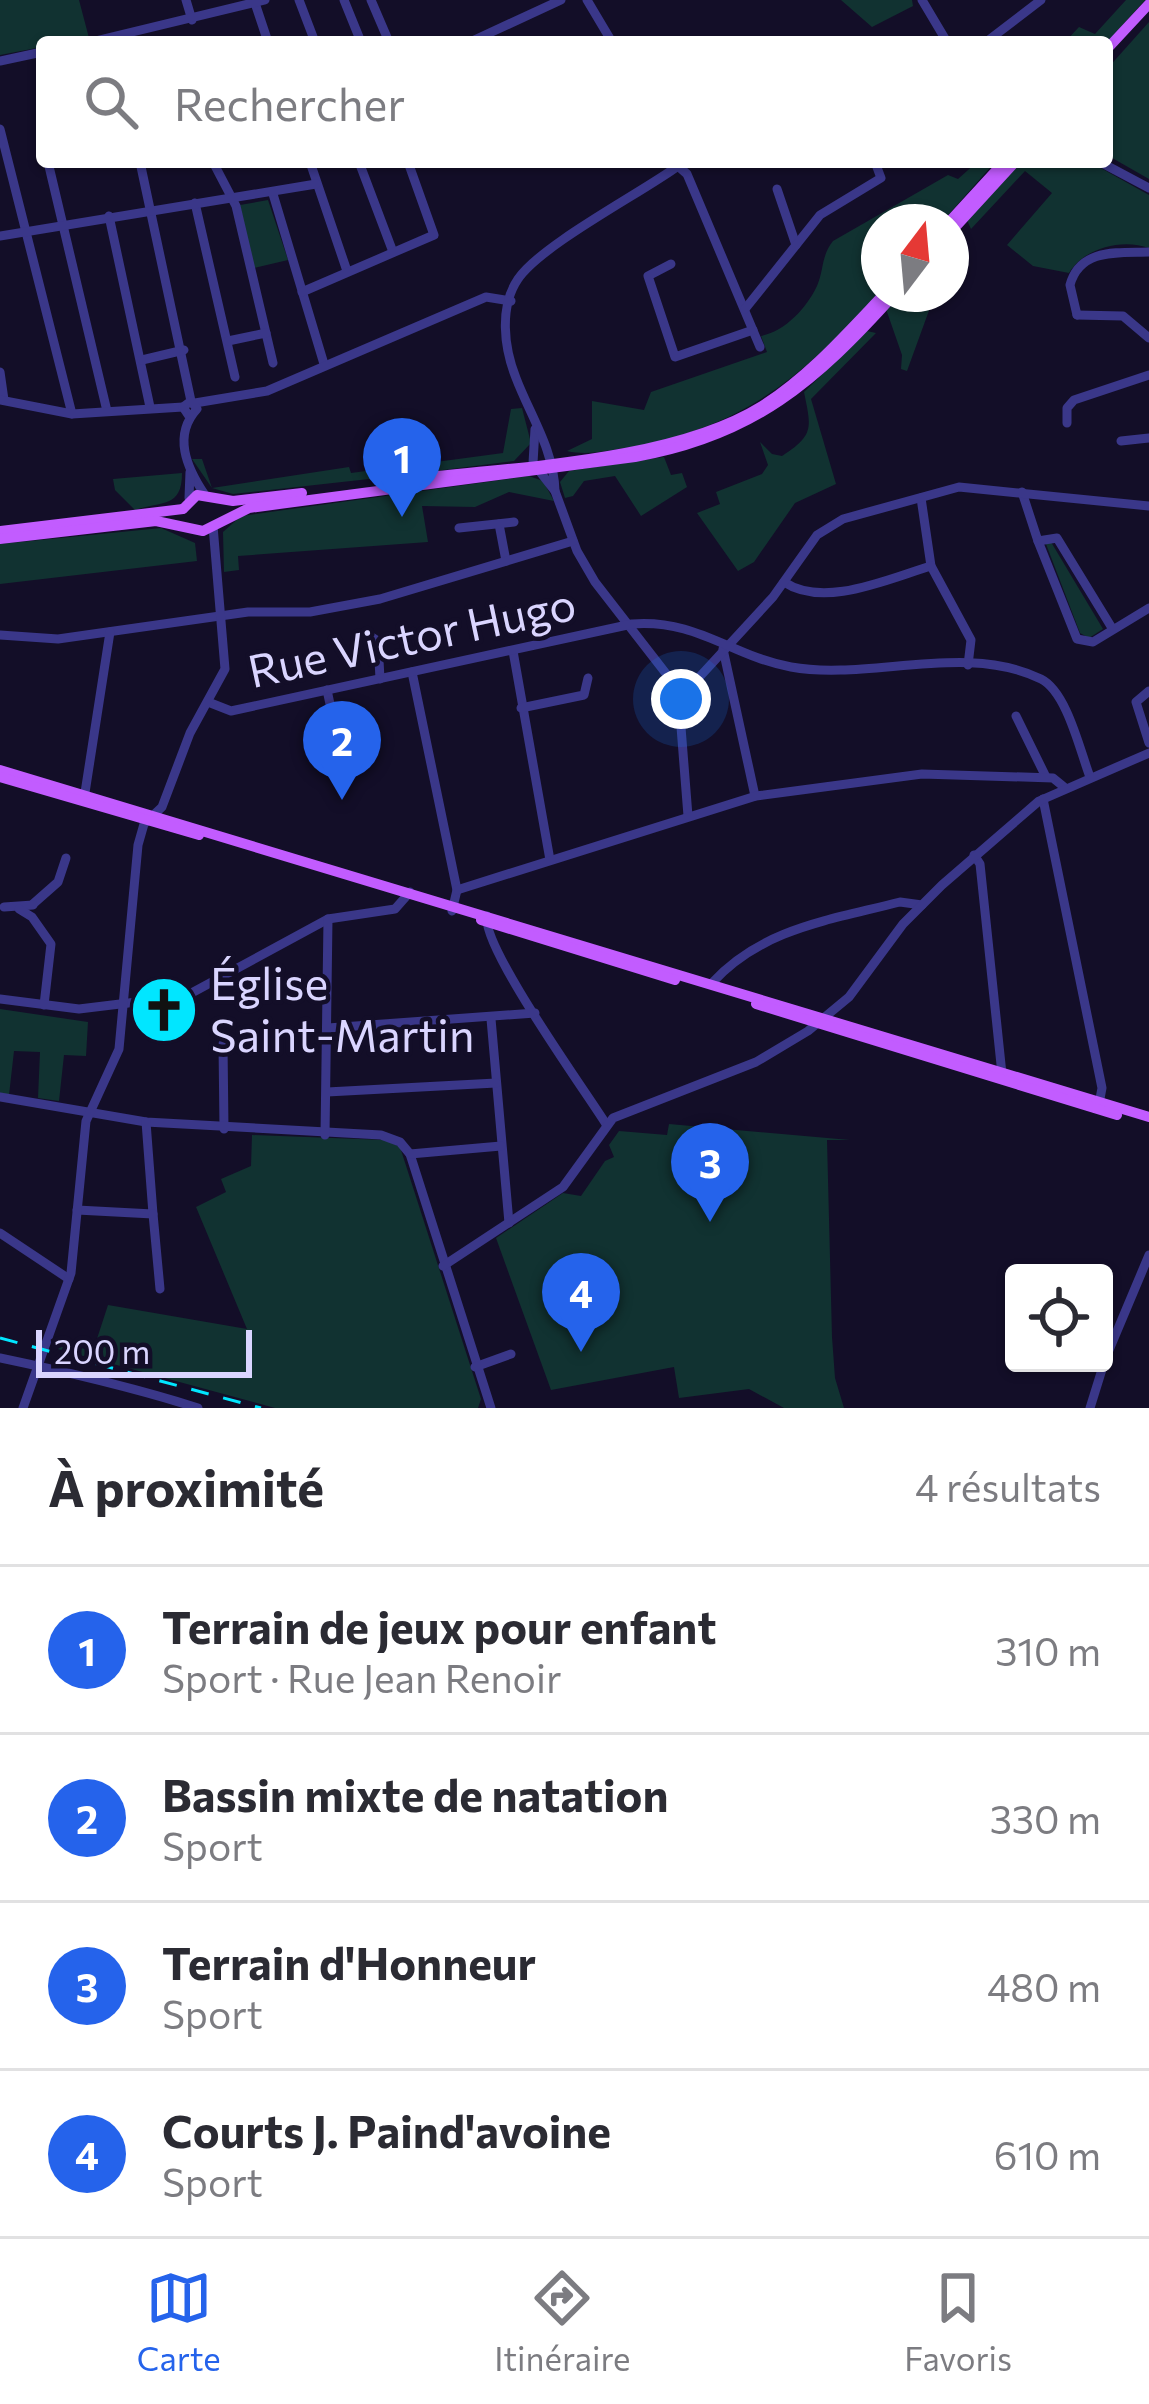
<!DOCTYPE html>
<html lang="fr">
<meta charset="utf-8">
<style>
:root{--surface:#fff;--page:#f7f7f7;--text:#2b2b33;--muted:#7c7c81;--line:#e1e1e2;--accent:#2563eb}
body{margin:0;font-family:Commissioner,sans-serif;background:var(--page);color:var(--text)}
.controls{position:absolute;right:36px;bottom:36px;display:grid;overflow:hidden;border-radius:12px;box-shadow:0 3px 9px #0004}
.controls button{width:108px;height:108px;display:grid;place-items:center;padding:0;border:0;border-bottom:3px solid var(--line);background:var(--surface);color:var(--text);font:60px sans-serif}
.compass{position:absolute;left:861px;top:204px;width:108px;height:108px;border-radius:50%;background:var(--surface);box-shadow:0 3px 9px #0004;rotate:16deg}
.scale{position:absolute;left:36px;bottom:30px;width:216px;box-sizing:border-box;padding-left:12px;border:6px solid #dad5ff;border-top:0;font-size:33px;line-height:42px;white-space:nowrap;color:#dad5ff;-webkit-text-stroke:9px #130e28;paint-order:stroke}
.you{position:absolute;left:681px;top:699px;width:42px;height:42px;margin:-30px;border:9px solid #fff;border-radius:50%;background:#1a73e8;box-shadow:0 0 0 18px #1a73e833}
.badge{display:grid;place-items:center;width:78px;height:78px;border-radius:50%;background:var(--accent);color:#fff;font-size:39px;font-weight:700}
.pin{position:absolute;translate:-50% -99px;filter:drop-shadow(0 3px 6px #0008)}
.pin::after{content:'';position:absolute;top:63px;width:42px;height:36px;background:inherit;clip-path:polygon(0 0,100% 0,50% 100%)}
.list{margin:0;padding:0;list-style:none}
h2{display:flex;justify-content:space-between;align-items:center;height:156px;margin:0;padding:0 48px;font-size:51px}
h2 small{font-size:39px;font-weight:400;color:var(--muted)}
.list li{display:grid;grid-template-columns:78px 1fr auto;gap:36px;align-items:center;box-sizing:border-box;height:168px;padding:0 48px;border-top:3px solid var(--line)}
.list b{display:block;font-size:45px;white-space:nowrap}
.list p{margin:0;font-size:39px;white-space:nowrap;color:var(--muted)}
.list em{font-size:39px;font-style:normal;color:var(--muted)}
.icon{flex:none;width:66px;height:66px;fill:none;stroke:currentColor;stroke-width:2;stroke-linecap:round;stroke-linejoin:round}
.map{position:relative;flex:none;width:1149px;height:1408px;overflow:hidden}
.search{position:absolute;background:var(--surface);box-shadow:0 3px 9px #0004;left:36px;right:36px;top:36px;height:132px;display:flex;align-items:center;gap:30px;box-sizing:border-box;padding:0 42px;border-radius:12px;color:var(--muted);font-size:45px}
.sheet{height:828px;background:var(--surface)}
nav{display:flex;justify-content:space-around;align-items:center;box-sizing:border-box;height:168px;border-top:3px solid var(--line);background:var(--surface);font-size:33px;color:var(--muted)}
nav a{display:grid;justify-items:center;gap:6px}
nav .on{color:var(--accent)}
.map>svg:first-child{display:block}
.green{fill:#113231}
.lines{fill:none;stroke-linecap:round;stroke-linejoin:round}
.minor{stroke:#3a3789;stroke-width:9}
.major{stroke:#c25cff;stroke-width:10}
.rail{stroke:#01e6ff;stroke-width:3;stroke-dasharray:18 15;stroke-linecap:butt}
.labels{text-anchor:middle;stroke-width:9;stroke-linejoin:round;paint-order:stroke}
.street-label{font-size:45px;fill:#dad5ff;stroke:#130e28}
.poi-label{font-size:45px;fill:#dad5ff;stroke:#130e28;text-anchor:start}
</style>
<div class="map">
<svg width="1149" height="1408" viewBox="0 0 1149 1408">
<rect width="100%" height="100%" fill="#130e28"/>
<g class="green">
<path d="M 0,0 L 79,0 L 89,38 L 42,42 L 42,47 L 0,55 Z"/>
<path d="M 841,0 L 912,0 L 913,6 L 872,27 Z"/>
<path d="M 1126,0 L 1145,0 L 1107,42 L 1065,42 L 1079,27 L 1095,34 Z"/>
<path d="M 1149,22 L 1149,179 L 1107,155 L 1107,69 Z"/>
<path d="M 977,162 L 995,162 L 942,222 L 879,222 L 879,293 C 805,375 743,428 631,447 C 610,450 588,456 567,451 L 592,439 L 592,401 L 644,410 L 651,392 L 767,352 L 761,336 C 785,331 806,309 817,286 C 824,270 821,256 833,241 L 948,175 L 958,179 Z"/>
<path d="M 1019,162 L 1090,162 L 1149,195 L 1149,248 C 1122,238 1084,248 1069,273 L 1033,266 L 1007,245 L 1052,193 L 1025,171 L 971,229 L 967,220 Z"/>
<path d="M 268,200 L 288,260 L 254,268 L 240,205 Z"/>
<path d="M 900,294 L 935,294 L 907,371 L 901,369 L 902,355 L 886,309 Z"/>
<path d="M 867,331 L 876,333 L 811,399 L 836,484 L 795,503 L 754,562 L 738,571 L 697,513 L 720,504 L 716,492 L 762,474 L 768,465 L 760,442 L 772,454 L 782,456 C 815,435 811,427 804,392 Z"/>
<path d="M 522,408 L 531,443 L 514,461 L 396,476 L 391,468 L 503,453 L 511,409 Z"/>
<path d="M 664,457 L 671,475 L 682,473 L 687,487 L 641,516 L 615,476 L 584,481 L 573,496 L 565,498 L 560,482 L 569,471 Z"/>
<path d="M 192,459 L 202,459 L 212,488 L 349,467 L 351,473 L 381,469 L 378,478 L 233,494 L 212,488 Z"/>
<path d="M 182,473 C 182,508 162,501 135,510 L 115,490 L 113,479 Z"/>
<path d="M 529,476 L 543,481 L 554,501 L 509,492 L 475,507 L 422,506 L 428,542 L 238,556 L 239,570 L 224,572 L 223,532 L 241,516 Z"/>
<path d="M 161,528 L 195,543 L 197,561 L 0,584 L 0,544 Z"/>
<path d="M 1051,542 L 1103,629 L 1089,638 L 1080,633 L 1046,544 Z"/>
<path d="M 0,1009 L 88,1022 L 86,1056 L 64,1055 L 59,1101 L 38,1098 L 40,1052 L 14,1051 L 9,1095 L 0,1093 Z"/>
<path d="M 669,1124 L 850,1140 L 827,1140 L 832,1337 L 835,1378 L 844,1408 L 784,1408 L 749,1389 L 679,1398 L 674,1367 L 551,1390 L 496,1238 L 563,1193 L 581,1196 L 605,1161 L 614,1157 L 609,1145 L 619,1131 L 667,1135 Z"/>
<path d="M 252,1135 L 385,1140 L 400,1147 L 481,1399 L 478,1408 L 275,1408 L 54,1348 L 56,1342 L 93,1351 L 108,1305 L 247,1329 L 196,1207 L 226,1192 L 221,1179 L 251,1166 Z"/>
</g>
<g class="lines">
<g class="minor">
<path d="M 186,0 L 192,20"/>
<path d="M 299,0 L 315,42"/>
<path d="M 344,0 L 361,42"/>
<path d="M 371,0 L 389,42"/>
<path d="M 587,0 L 612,42"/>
<path d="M 922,0 L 947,42"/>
<path d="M 255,3 L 268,42"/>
<path d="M 990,39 L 1041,0"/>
<path d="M 91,42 L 265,0"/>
<path d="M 470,42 L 561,0"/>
<path d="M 977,42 L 997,42"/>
<path d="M 0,61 L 42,52"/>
<path d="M 0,129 L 72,414"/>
<path d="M 48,162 L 107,411"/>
<path d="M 140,162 L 191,401"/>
<path d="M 213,162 L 236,206 L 273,363"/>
<path d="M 310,162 L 347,271"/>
<path d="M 359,162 L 393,252"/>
<path d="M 1100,162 L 1149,188"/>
<path d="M 679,167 L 687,174 L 760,347"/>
<path d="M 777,189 L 796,245"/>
<path d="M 273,194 L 324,364"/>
<path d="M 195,203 L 235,377"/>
<path d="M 109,216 L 150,407"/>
<path d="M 0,236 L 316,184"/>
<path d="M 671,264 L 648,276 L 675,357 L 753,330"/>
<path d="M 302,292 L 434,235 L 408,162"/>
<path d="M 745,309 L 820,215 L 881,178 L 875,162"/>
<path d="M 1077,315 L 1070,285 C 1080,248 1118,253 1149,252"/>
<path d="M 1077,315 L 1123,316 L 1149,338"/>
<path d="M 228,341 L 266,333"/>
<path d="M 142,360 L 184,350"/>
<path d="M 0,372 L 4,400"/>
<path d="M 0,400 L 72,414 L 183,407"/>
<path d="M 195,403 L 267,391 L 486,297 L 511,301"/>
<path d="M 189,416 L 183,407 L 191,401 L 197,409 C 173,435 186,467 205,495"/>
<path d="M 1067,423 L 1067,408 L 1074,400 L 1149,375"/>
<path d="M 535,429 L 533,463 L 555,491 L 577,551 L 595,582 L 678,689 L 688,816"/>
<path d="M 1121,441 L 1149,438"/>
<path d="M 555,491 C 554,450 530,415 516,378 C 504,348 499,307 518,279 C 541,245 641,193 678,166 L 694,162"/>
<path d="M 1022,492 L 1038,541"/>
<path d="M 189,498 L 190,472"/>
<path d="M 921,498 L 931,566 L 971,640 L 968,665"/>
<path d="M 499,524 L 506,561"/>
<path d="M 459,528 L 514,522"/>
<path d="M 784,582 C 824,609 890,578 931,566"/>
<path d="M 1112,628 L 1057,538 L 1038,541 L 1077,639 L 1093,642 L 1149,608"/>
<path d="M 367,634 L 378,641 L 380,679"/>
<path d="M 0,635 L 58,639 L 248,612 L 310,612 L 380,599 L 573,541"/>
<path d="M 723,649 L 755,796"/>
<path d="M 513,651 L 550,860"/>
<path d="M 412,672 L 457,890 L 452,911"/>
<path d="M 327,690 L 333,718"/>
<path d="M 1149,691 L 1136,702 L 1149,743"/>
<path d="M 681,697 L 773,597 L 817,535 L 843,519 L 959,487 L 1149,506"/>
<path d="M 208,702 L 231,711 L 632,624 C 698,619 731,656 791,667 C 868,681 966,642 1041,679 C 1067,692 1080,751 1090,777"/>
<path d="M 521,708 L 584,695 L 588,678"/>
<path d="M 1016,716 L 1046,777"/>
<path d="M 84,799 L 110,632"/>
<path d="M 1043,799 L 1102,1088 L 1099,1104"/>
<path d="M 974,855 L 980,864 L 1002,1074"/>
<path d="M 457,890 L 756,796 L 922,774 L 1053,778 L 1064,787"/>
<path d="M 33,904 L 58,882 L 66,858"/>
<path d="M 4,907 L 33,905"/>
<path d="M 19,909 L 32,917 L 51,944 L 44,1005"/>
<path d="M 487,916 C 481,946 584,1089 606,1124"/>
<path d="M 712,983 C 762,928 831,920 900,902 L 922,905"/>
<path d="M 0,999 L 79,1009 L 186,996 L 328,919 L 395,909 L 410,892"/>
<path d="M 491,1019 L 509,1223"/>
<path d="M 328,1028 L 535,1013"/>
<path d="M 223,1044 L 224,1129"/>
<path d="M 327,1092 L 496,1083"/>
<path d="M 0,1097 L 146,1122 L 381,1135 L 400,1142 L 410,1154 L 491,1408"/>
<path d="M 325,1135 L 328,919"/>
<path d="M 410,1154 L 501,1146"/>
<path d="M 77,1210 L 153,1214 L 146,1122"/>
<path d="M 153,1214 L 160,1289"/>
<path d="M 0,1233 L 69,1279"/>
<path d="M 443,1266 L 563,1187 L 613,1118 L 756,1062 L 808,1031 L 849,997 L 903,924 L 942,885 L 1039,801 L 1149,753"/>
<path d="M 0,1358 C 67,1372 132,1387 198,1408"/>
<path d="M 1104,1362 L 1149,1255"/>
<path d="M 475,1367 L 511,1354"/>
<path d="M 23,1408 L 71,1273 L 86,1121 L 119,1049 L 138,845 L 144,824 L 162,807 L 190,733 L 225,669 L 213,526"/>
<path d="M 1090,1408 L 1104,1363"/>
</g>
<g class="major">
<path d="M 1107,49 L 1149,4"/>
<path d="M 949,222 L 1004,162"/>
<path d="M 951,232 L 1015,162"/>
<path d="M 392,481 C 501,467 669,464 762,406 C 809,376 845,335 884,294"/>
<path d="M 183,509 L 197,495 L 233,501 L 302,493"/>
<path d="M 0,531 L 183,509"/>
<path d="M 0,539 L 156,521 L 203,531 L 249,508 L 635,457 C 754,436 816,382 895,294"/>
<path d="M 0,770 L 1149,1117"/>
<path d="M 0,777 L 199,835"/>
<path d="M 481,920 L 675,980"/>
<path d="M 756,1004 L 1117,1115"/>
</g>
<path class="rail" d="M 0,1338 L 261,1408"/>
</g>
<defs>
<symbol id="church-disc" viewBox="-11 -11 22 22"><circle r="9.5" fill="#01e6ff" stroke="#130e28"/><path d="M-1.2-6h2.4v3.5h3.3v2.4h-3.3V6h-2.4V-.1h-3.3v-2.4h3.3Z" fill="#111"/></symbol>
</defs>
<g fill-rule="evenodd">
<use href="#church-disc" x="126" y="972" width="76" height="76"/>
</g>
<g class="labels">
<g class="street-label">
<text transform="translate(412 638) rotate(-12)" y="16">Rue Victor Hugo</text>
</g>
<g class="poi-label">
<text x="210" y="1000">Église<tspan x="210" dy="52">Saint-Martin</tspan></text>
</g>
</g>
</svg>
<div class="controls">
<button><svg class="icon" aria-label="locate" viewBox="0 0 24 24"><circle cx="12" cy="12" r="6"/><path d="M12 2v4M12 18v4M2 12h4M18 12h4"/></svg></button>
</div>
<svg class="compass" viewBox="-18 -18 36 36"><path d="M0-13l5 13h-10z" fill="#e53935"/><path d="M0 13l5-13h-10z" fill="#7c7c81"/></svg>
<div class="scale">200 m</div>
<div class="you"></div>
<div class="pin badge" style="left:402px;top:517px">1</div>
<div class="pin badge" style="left:342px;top:800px">2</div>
<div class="pin badge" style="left:710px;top:1222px">3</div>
<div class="pin badge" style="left:581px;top:1352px">4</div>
<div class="search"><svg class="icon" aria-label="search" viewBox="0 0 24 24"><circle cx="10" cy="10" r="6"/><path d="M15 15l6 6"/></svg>Rechercher</div>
</div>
<section class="sheet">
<h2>À proximité<small>4 résultats</small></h2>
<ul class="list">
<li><span class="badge">1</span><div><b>Terrain de jeux pour enfant</b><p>Sport · Rue Jean Renoir</p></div><em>310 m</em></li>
<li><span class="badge">2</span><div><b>Bassin mixte de natation</b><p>Sport</p></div><em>330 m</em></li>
<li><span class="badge">3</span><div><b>Terrain d'Honneur</b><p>Sport</p></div><em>480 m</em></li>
<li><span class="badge">4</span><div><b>Courts J. Paind'avoine</b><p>Sport</p></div><em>610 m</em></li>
</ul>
</section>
<nav>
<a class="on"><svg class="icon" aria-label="map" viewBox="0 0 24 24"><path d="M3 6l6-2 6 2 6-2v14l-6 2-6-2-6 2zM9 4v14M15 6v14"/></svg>Carte</a>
<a><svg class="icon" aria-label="directions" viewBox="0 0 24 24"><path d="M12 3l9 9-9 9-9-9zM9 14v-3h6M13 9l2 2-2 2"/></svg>Itinéraire</a>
<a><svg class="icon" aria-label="saved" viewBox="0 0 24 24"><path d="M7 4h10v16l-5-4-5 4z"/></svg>Favoris</a>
</nav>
